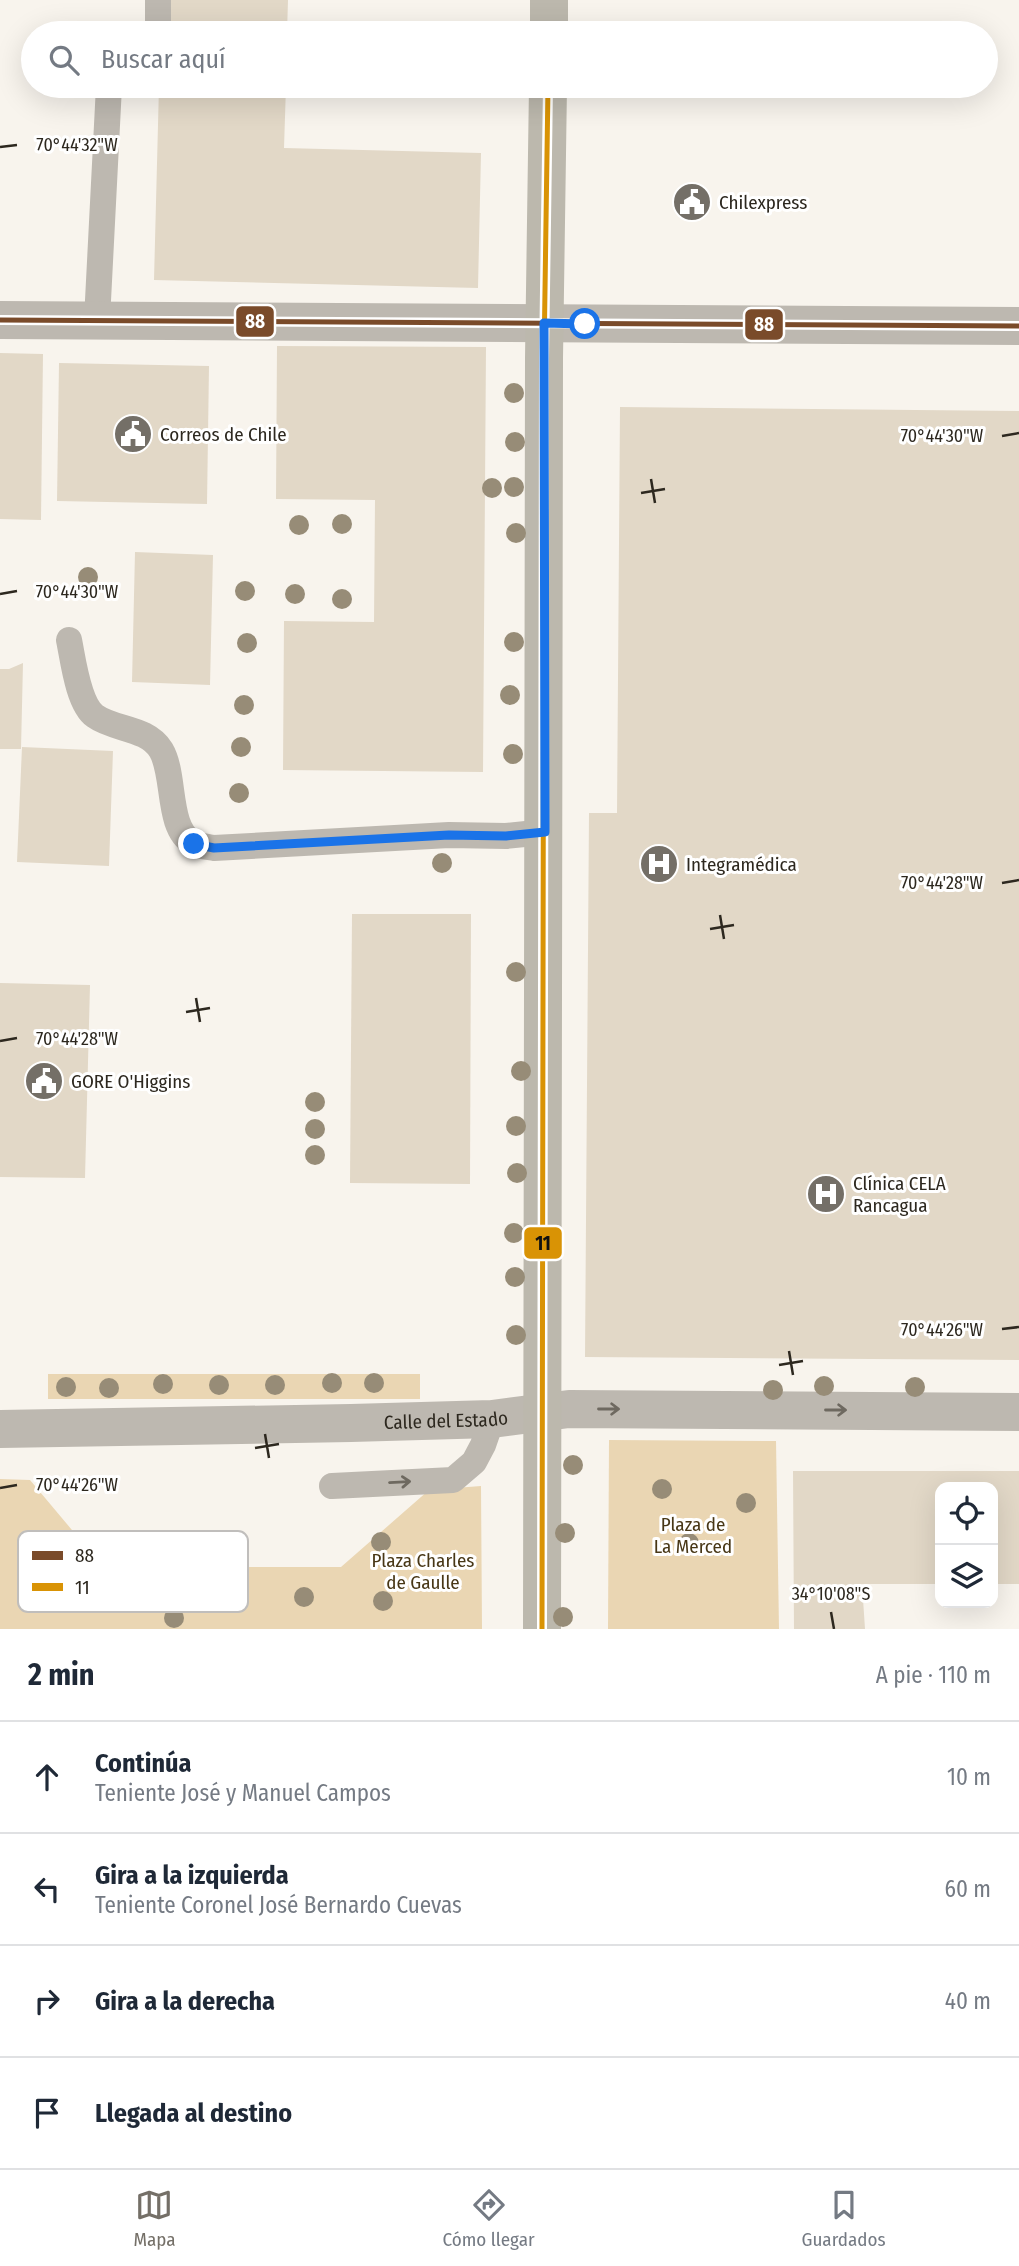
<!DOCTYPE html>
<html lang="es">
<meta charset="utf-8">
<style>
:root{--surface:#fff;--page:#f2f2f3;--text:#1f2937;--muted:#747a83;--line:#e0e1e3;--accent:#746f67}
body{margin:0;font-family:"Fira Sans Condensed",sans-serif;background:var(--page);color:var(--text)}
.controls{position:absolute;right:21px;bottom:21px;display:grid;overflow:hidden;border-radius:14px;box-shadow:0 7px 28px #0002}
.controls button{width:63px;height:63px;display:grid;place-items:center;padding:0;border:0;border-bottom:2px solid var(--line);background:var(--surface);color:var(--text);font:35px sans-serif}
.stop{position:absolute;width:21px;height:21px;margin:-16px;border:5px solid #1a73e8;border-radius:50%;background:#fff}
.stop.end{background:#1a73e8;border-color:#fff;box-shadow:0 2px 7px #0008}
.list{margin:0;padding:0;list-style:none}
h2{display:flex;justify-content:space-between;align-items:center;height:91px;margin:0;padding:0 28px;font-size:30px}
h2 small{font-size:23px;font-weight:400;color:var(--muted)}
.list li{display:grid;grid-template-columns:46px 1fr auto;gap:21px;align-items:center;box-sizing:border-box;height:112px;padding:0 28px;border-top:2px solid var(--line)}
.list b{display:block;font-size:26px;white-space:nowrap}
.list p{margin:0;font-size:23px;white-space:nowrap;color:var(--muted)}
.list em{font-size:23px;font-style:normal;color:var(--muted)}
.icon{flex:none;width:38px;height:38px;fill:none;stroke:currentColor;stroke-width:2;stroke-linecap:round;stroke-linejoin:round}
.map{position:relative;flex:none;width:1019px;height:1629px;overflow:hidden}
.search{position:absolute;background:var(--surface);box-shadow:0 7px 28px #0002;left:21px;right:21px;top:21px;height:77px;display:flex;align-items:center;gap:18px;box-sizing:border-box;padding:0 24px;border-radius:38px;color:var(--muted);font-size:26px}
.sheet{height:539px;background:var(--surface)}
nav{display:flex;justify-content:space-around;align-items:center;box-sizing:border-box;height:98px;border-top:2px solid var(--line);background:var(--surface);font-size:19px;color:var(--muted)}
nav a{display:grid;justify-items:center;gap:4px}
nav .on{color:var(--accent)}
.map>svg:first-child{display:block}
.green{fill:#ead6b3}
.building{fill:#e2d8c7}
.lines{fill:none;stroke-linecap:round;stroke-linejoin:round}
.service{stroke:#bdb8b0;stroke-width:26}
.minor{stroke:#bdb8b0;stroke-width:38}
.secondary{stroke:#bcb8ad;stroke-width:38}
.bus-1-casing{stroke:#fff;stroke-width:10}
.bus-2-casing{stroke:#fff;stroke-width:10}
.bus-1{stroke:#7a4b2a;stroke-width:5}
.bus-2{stroke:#d99305;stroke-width:5}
.tree{fill:#978c77}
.oneway{stroke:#6e6960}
.route{stroke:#1a73e8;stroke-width:9}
.ticks{fill:none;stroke:#2d281f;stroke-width:2.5}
.labels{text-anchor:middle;stroke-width:6;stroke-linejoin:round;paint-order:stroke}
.poi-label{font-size:19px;fill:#2d281f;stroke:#fff;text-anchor:start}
.street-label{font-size:19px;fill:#2d281f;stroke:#fff}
.park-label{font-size:19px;fill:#483716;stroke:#fff}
.key{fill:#fff;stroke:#c0bebc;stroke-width:2}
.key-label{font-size:19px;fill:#2d281f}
.ticks-label{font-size:18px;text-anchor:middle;fill:#2d281f;stroke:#fff;stroke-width:6;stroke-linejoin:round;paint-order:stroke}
.line-badge{stroke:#fff;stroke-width:2.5}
.badge-label{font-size:19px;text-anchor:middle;font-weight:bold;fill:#fff}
.pale-badge-label{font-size:19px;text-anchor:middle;font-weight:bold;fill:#111}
</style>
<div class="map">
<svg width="1019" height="1629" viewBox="0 0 1019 1629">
<rect width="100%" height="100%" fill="#f8f4ed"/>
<g class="green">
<rect x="48" y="1374" width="372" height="25"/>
<path d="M 609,1440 L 776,1441 L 779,1629 L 608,1629 Z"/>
<path d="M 0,1479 L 30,1480 L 103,1567 L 341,1567 L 429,1490 L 481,1486 L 482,1629 L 0,1629 Z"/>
</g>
<g class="building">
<path d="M 161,0 L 288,0 L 287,33 L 161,33 Z"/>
<path d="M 159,86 L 286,86 L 284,148 L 481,153 L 478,288 L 154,280 Z"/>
<path d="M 277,346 L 486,347 L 483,772 L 283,770 L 284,621 L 374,622 L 375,500 L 276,499 Z"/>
<path d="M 0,353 L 43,354 L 41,520 L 0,519 Z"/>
<path d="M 59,363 L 209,366 L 207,504 L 57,501 Z"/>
<path d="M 620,407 L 1019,411 L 1019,1360 L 585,1357 L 589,813 L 617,813 Z"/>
<path d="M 135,552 L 213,555 L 210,685 L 132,682 Z"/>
<path d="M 23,663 L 21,749 L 0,749 L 0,669 L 9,669 Z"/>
<path d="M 22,747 L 113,751 L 109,866 L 17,862 Z"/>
<path d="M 352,914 L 471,914 L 470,1184 L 350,1183 Z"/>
<path d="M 0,983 L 90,985 L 85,1178 L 0,1177 Z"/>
<path d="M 793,1471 L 1019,1471 L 1019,1584 L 993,1584 L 993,1487 L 940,1487 L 940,1584 L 862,1584 L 865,1629 L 794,1629 Z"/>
</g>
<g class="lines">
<g class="service">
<path d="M 158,33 L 158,0"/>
<path d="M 97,320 L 109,86"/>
<path d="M 69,640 C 73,659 78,704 95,716 C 114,730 147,727 161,750 C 176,775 166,828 193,843 C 199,846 208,847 214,848 L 449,835 L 506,836 L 545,832"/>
<path d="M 332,1486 L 453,1480 L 474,1462 L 483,1445 L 492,1419"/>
</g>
<g class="minor">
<path d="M 0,320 L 1019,326"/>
<path id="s1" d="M 0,1429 L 351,1423 L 492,1419 L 569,1409 L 1019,1412"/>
</g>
<g class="secondary">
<path d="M 549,33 L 549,0"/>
<path d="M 542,1629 L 544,358 L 548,86"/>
</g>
<defs>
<path id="bus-1" d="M 0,320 L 1019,326"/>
<path id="bus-2" d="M 542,1629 L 544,358 L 548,86"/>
</defs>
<use href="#bus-1" class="bus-1-casing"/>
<use href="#bus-2" class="bus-2-casing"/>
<use href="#bus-1" class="bus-1"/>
<use href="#bus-2" class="bus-2"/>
</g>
<g class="tree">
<circle cx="514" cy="393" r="10"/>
<circle cx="515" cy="442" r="10"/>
<circle cx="514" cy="487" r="10"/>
<circle cx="492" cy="488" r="10"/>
<circle cx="342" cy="524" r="10"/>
<circle cx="299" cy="525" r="10"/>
<circle cx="516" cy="533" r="10"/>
<circle cx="88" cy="577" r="10"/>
<circle cx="245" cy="591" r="10"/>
<circle cx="295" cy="594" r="10"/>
<circle cx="342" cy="599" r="10"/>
<circle cx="514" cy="642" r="10"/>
<circle cx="247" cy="643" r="10"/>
<circle cx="510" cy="695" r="10"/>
<circle cx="244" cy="705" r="10"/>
<circle cx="241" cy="747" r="10"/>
<circle cx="513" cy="754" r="10"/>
<circle cx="239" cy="793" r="10"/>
<circle cx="442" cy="863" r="10"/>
<circle cx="516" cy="972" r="10"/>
<circle cx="521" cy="1071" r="10"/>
<circle cx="315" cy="1102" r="10"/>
<circle cx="516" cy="1126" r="10"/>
<circle cx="315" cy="1129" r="10"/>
<circle cx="315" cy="1155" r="10"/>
<circle cx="517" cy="1173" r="10"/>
<circle cx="514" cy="1233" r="10"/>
<circle cx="515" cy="1277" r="10"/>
<circle cx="516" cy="1335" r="10"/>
<circle cx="332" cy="1383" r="10"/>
<circle cx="374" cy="1383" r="10"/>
<circle cx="163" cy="1384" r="10"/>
<circle cx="219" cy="1385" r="10"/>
<circle cx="275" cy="1385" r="10"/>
<circle cx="824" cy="1386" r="10"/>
<circle cx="66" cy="1387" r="10"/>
<circle cx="915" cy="1387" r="10"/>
<circle cx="109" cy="1388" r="10"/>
<circle cx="773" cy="1390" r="10"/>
<circle cx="573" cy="1465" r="10"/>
<circle cx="662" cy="1489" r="10"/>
<circle cx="746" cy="1503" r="10"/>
<circle cx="565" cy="1533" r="10"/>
<circle cx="381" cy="1542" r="10"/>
<circle cx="689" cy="1543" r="10"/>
<circle cx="304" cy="1597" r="10"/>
<circle cx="383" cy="1601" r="10"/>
<circle cx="563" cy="1617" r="10"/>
<circle cx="174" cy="1618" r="10"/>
</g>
<defs><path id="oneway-shaft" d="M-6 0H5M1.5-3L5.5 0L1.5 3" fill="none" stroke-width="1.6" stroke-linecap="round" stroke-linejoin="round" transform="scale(1.75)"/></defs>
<g class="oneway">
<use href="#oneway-shaft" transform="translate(609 1409)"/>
<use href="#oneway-shaft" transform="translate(836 1410)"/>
<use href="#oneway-shaft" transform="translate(400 1482) rotate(-3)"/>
</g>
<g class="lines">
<path class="route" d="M 194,844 L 214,848 L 449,835 L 506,836 L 545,832 L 544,323 L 585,324"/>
</g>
<path class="ticks" d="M 0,147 L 17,145M 1002,436 L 1019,433M 651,479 L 655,503M 641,493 L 665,489M 0,594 L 17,591M 1002,883 L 1019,880M 720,915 L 724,939M 710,929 L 734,925M 196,998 L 200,1022M 186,1012 L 210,1008M 0,1041 L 17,1038M 1002,1329 L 1019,1327M 789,1351 L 793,1375M 779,1365 L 803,1361M 265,1434 L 269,1458M 255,1448 L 279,1444M 0,1488 L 17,1485M 831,1612 L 834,1629"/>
<defs>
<symbol id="civic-disc" viewBox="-11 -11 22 22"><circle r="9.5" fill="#746f67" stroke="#fff"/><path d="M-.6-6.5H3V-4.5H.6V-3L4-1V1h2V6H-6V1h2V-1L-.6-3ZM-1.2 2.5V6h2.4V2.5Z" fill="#fff"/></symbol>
<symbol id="hospital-disc" viewBox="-11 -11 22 22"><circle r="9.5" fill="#746f67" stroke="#fff"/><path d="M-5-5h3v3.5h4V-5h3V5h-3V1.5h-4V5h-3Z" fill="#fff"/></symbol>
</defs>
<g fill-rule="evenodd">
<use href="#civic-disc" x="670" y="180" width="44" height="44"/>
<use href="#civic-disc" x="111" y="412" width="44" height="44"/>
<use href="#hospital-disc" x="637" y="842" width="44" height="44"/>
<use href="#civic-disc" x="22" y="1059" width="44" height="44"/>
<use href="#hospital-disc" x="804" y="1172" width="44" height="44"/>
</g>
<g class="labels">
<g class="poi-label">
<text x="719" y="209">Chilexpress</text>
<text x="160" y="441">Correos de Chile</text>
<text x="686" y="871">Integramédica</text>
<text x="71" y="1088">GORE O'Higgins</text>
<text x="853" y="1190">Clínica CELA<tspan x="853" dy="22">Rancagua</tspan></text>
</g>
<g class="street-label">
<text dy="7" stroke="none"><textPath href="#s1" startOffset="446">Calle del Estado</textPath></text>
</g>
<g class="park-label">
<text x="693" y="1531">Plaza de<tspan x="693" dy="22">La Merced</tspan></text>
<text x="423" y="1567">Plaza Charles<tspan x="423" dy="22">de Gaulle</tspan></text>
</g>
</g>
<rect x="18" y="1531" width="230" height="81" rx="10" class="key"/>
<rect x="32" y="1551" width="31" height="9" fill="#7a4b2a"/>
<rect x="32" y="1583" width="31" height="8" fill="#d99305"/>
<g class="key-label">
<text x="75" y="1562">88</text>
<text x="75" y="1594">11</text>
</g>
<g class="ticks-label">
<text x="77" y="151">70°44'32"W</text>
<text x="942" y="442">70°44'30"W</text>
<text x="77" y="598">70°44'30"W</text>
<text x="942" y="889">70°44'28"W</text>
<text x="77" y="1045">70°44'28"W</text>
<text x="942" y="1336">70°44'26"W</text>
<text x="77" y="1491">70°44'26"W</text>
<text x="831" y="1600">34°10'08"S</text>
</g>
<g class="line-badge">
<rect x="235" y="305" width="40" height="33" rx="7" fill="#7a4b2a"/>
<rect x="744" y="308" width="40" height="33" rx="7" fill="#7a4b2a"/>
<rect x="523" y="1226" width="40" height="34" rx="7" fill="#d99305"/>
</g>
<g class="badge-label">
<text x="255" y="328">88</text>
<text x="764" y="331">88</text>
</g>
<g class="pale-badge-label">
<text x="543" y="1250">11</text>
</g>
</svg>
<div class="controls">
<button><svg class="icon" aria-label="locate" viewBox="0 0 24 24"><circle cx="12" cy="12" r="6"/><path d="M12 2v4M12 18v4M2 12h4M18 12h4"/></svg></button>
<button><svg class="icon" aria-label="layers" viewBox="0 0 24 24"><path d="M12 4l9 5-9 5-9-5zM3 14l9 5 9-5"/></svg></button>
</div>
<div class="stop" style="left:585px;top:324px"></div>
<div class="stop end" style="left:194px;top:844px"></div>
<div class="search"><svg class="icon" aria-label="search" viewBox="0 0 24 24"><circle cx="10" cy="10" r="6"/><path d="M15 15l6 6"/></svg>Buscar aquí</div>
</div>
<section class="sheet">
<h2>2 min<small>A pie · 110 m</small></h2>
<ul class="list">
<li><svg class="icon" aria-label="ahead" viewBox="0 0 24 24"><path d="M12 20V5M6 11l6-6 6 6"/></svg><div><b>Continúa</b><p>Teniente José y Manuel Campos</p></div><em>10 m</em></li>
<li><svg class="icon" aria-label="left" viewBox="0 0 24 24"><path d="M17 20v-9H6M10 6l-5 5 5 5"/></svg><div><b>Gira a la izquierda</b><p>Teniente Coronel José Bernardo Cuevas</p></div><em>60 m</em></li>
<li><svg class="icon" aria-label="right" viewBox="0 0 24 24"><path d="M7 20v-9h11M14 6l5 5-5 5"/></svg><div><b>Gira a la derecha</b></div><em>40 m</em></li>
<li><svg class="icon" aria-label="arrive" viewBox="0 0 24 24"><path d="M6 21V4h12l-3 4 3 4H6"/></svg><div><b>Llegada al destino</b></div></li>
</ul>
</section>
<nav>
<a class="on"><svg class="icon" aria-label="map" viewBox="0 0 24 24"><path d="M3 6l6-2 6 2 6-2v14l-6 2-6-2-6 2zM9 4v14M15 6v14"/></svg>Mapa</a>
<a><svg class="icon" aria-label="directions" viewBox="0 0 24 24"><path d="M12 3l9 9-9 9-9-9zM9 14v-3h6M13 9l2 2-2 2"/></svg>Cómo llegar</a>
<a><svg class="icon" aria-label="saved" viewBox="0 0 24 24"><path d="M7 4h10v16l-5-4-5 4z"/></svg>Guardados</a>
</nav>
